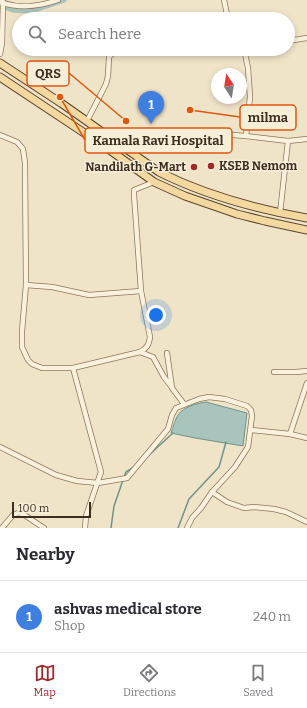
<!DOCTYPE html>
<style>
:root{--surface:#fff;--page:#f2f2f3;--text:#2b2b33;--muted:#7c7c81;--line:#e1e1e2;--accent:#9e2a2b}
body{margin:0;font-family:Bitter,serif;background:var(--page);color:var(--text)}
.compass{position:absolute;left:211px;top:68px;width:36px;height:36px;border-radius:50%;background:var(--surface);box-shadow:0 2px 6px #0003;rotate:348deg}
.scale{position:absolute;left:12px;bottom:10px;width:79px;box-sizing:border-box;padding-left:4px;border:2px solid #3d2e20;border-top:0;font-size:11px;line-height:14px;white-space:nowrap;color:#3d2e20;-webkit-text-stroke:3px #f7eed8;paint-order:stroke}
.you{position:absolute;left:156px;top:315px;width:14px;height:14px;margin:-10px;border:3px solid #fff;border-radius:50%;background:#1a73e8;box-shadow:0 0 0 6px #1a73e833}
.badge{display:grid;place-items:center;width:26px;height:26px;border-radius:50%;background:var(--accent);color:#fff;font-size:13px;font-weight:700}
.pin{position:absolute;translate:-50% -33px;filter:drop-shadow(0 1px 2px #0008)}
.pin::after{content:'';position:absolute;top:21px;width:14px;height:12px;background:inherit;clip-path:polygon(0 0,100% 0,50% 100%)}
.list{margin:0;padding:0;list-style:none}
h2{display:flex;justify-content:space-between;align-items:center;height:52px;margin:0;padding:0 16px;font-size:17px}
h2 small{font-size:13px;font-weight:400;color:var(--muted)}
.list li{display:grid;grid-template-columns:26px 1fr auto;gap:12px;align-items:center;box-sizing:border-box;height:72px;padding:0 16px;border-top:1px solid var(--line)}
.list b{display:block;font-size:15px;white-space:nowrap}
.list p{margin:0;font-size:13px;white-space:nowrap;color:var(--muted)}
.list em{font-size:13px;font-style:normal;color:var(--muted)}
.icon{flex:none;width:22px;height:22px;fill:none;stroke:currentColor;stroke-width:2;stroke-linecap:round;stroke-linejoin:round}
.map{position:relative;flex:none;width:307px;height:528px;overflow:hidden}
.search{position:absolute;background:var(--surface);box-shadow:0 2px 6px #0003;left:12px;right:12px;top:12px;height:44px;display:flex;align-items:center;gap:10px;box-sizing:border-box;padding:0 14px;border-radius:22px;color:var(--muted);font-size:15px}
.sheet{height:124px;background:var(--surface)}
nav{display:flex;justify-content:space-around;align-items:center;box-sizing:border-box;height:56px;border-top:1px solid var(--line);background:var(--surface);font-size:11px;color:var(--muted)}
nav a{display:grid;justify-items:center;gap:2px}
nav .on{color:var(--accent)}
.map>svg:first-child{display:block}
.water{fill:#a9c4bc;stroke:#6f938a}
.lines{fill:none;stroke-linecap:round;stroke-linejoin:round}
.stream{stroke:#6f938a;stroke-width:1.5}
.canal{stroke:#a9c4bc;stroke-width:5.5}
.street-casing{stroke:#8d765c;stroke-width:6}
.primary-casing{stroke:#5b4430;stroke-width:9}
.street{stroke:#faf1dc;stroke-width:4.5}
.primary{stroke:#f3d9a0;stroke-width:7}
.poi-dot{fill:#9e2a2b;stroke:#f7eed8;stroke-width:1.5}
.labels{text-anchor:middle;stroke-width:3;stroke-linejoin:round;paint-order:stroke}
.poi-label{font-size:12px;font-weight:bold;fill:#3d2e20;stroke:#f7eed8;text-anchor:start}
.leader{fill:none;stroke:#df570d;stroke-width:1.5}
.callout-dot{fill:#df570d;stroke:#f7eed8;stroke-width:1.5}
.callout{fill:#f7eed8;stroke:#df570d;stroke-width:1.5}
.callout-label{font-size:13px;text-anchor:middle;font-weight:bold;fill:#3d2e20}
</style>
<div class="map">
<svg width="307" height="528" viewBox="0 0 307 528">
<rect width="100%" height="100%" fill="#f0e4c8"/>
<path class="water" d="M 206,402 L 247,413 L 243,446 L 195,438 L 171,433 C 173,427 175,420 178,415 C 183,407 198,403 206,402 Z"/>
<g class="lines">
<g class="stream">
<path d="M 149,455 L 173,433"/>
<path d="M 124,477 L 126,472 L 134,467"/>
<path d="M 111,528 L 114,506 L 123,480"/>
<path d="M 178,528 L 189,499 L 219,467 L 226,442"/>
</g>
<path class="canal" d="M 8,8 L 13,10 L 31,11 L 64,0"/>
<defs>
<g id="street">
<path d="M 224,0 L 228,19"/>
<path d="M 0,2 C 20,9 38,7 58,0"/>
<path d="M 288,41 L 307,38"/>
<path d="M 244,49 L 248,68 L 250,97 L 246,136"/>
<path d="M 0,54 L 2,43 L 3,2"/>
<path d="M 87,121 L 106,84 L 108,76 L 109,57 L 117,49"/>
<path d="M 0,135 L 17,142 L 23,149 L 25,163 L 26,285 L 22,331 L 22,347 L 28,360 L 32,364 L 42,368 L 73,368 L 140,352 C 147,348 149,345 150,337 L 141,291 L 134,195 L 134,190 L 154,182"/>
<path d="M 114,141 L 166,135 L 206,133 L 246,136 L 288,141 L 307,139"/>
<path d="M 280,213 L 288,141"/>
<path d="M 26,285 L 52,287 L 89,295 L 141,291"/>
<path d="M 140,352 L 153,357 L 164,377 L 171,386"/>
<path d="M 167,353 L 172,388 L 184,404"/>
<path d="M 73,368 L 101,472 L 86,516 L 85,528"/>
<path d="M 274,372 L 296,372 L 307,371"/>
<path d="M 251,430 L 290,434 L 307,383"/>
<path d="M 290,434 L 307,438"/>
<path d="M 0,447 L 56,475 L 77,481 L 98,483 L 127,478 L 168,429 L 172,415 L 176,408 L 199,399 L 209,397 L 225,399 L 247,406 L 251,410 L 252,416 L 248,447 L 235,467 L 212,492 L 201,508 L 192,518 L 187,528"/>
<path d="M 212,492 L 227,502 L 244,508 L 254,507 L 274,509 L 286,512 L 307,522"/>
<path d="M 2,528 L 13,515 L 18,513 L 23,514 L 44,528"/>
</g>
<g id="primary">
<path d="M 0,63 L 61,103 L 159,172 C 205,195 256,209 307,218"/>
<path d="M 0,77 L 107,148 L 154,182 L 185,196 L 237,214 L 265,221 L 307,230"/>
</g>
</defs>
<use href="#street" class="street-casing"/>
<use href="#primary" class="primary-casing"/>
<use href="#street" class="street"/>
<use href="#primary" class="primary"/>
</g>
<g class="poi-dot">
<circle cx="211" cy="166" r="4"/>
<circle cx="194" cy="167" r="4"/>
</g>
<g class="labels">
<g class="poi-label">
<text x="219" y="170">KSEB Nemom</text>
<text x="186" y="171" text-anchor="end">Nandilath G-Mart</text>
</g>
</g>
<path class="leader" d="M126 121L69 73M190 110L240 117M60 97L85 140"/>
<g class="callout-dot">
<circle cx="126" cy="121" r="4"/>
<circle cx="190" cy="110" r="4"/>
<circle cx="60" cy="97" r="4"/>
</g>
<g class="callout">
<rect x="27" y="61" width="42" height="25" rx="4"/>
<rect x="240" y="105" width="56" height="25" rx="4"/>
<rect x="85" y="128" width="147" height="25" rx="4"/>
</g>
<g class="callout-label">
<text x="48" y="78">QRS</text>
<text x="268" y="122">milma</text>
<text x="158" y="145">Kamala Ravi Hospital</text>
</g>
</svg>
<svg class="compass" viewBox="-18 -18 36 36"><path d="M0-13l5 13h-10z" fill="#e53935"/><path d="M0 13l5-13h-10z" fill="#7c7c81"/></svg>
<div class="scale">100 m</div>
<div class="you"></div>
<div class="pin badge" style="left:151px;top:124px;background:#3f7fe0">1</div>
<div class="search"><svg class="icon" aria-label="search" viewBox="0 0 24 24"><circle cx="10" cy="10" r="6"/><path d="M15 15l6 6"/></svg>Search here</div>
</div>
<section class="sheet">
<h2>Nearby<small></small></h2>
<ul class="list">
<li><span class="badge" style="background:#3f7fe0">1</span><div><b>ashvas medical store</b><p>Shop</p></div><em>240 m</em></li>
</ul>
</section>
<nav>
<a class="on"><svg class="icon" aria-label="map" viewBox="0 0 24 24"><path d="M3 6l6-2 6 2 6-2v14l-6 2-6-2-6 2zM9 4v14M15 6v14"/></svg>Map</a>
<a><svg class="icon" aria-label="directions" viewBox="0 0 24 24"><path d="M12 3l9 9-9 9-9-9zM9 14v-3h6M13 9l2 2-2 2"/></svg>Directions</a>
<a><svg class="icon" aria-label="saved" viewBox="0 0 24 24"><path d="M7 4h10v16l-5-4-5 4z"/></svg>Saved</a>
</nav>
